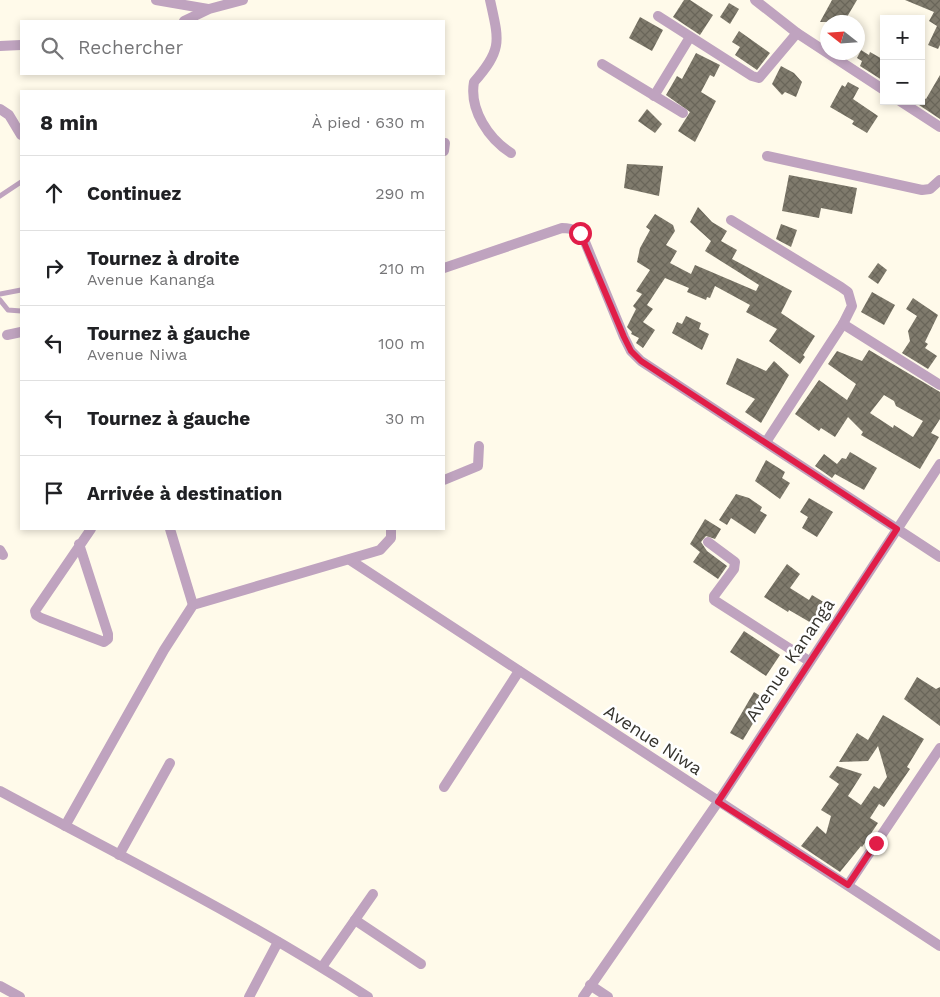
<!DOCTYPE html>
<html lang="fr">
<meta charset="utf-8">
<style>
:root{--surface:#fff;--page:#f6f6f6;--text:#202124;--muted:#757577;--line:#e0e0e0}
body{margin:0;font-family:"Work Sans",sans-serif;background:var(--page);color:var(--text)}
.controls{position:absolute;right:15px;top:15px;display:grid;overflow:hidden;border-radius:0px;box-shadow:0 2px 8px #0003}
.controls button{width:45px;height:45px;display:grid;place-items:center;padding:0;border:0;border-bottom:1px solid var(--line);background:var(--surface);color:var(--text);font:25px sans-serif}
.compass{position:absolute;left:820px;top:15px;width:45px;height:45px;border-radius:50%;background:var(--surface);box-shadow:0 2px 8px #0003;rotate:287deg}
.stop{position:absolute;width:15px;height:15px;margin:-11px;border:4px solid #e11d48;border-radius:50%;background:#fff}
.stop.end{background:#e11d48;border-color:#fff;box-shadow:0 1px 5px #0008}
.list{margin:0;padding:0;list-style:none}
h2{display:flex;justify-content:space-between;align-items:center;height:65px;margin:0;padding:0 20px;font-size:21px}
h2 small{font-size:16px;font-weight:400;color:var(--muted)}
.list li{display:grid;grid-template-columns:32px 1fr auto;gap:15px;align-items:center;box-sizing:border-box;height:75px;padding:0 20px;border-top:1px solid var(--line)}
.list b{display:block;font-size:19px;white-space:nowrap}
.list p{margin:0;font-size:16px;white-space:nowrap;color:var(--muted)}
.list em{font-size:16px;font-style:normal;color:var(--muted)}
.icon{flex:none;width:28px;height:28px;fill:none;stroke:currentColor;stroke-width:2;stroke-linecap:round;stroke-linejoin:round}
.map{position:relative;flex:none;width:940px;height:997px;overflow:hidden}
.search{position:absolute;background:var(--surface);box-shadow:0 2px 8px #0003;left:20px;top:20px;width:425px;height:55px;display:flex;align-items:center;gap:12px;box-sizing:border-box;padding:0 18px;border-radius:0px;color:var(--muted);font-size:19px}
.panel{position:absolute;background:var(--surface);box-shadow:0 2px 8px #0003;left:20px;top:90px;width:425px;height:440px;border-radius:0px}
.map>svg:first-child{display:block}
.building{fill:url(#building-cross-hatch);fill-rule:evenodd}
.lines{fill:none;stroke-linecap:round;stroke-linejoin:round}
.lane{stroke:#bfa3bf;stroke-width:5}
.street{stroke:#bfa3bf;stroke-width:10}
.route{stroke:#e11d48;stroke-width:6}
.labels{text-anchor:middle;stroke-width:5;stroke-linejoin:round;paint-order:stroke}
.street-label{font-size:18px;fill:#36342e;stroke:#fff}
</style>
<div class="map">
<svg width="940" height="997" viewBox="0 0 940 997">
<defs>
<pattern id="building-cross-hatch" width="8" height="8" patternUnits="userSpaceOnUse" patternTransform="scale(1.25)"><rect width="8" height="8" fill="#7f7a6c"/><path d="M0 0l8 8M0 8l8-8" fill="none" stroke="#696559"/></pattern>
</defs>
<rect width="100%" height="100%" fill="#fffaea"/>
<g class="building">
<path d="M 684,0 L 690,0 L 713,15 L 700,35 L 673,17 Z"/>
<path d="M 832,0 L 857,0 L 844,22 L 820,22 Z"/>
<path d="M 905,0 L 940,0 L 940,45 L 938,49 L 928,45 L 937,26 L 929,21 L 934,12 Z"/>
<path d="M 729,3 L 739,9 L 730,24 L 720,17 Z"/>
<path d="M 640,17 L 663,30 L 652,51 L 629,38 Z"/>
<path d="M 739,31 L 770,53 L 757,70 L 735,55 L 740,47 L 732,42 Z"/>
<path d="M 861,50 L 869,55 L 870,52 L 884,60 L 884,76 L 882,80 L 860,66 L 862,61 L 857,58 Z"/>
<path d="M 696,53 L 720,65 L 714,77 L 710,75 L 701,92 L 716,101 L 695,142 L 678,131 L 690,112 L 666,95 L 677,76 L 682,79 Z"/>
<path d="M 781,66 L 794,73 L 802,82 L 796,97 L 785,92 L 782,95 L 772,84 Z"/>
<path d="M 940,75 L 940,119 L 913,101 L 921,101 L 921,96 L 926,99 Z"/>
<path d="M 848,82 L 859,88 L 853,99 L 878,116 L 867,133 L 852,124 L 854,121 L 830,107 L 842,85 L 845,87 Z"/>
<path d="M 647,109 L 662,124 L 655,133 L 638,121 Z"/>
<path d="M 627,164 L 663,166 L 659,196 L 624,188 Z"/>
<path d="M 789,175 L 857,188 L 852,214 L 821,208 L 819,218 L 782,211 Z"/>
<path d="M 698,207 L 712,222 L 727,231 L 721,241 L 737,250 L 732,259 L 792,291 L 781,313 L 815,336 L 803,355 L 805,357 L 800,364 L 769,341 L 777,329 L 746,312 L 750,305 L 715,286 L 710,298 L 707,297 L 706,300 L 687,292 L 689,288 L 665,278 L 647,305 L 653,309 L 643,322 L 655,330 L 643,348 L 636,343 L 639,338 L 631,334 L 632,332 L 627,327 L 636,309 L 633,306 L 642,294 L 636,291 L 650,270 L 637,262 L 640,248 L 650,230 L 646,227 L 655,214 L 673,225 L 675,231 L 666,245 L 677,251 L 670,263 L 691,274 L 695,265 L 756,291 L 759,285 L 705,251 L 711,241 L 690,222 Z"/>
<path d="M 781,224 L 797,230 L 791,247 L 776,239 Z"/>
<path d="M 878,263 L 887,270 L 878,284 L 868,277 Z"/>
<path d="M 872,292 L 895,305 L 884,325 L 861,312 Z"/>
<path d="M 913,298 L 938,315 L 925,342 L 928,344 L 925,348 L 937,356 L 928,369 L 902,353 L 910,341 L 908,331 L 917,316 L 906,309 Z"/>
<path d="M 686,316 L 701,323 L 699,329 L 709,334 L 702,350 L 672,333 L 677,322 L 682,324 Z"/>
<path d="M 869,350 L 940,392 L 940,419 L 931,433 L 939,437 L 920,469 L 861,435 L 863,432 L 848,417 L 835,437 L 821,428 L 819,431 L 795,414 L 819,380 L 847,400 L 856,384 L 828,364 L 837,351 L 862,361 ZM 884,395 L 894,401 L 896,406 L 923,421 L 913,437 L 894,425 L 893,428 L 870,413 Z"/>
<path d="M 737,358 L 766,371 L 774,361 L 789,375 L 761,423 L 745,412 L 755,399 L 726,384 Z"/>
<path d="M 850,452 L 877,468 L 864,490 L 835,474 L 832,478 L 815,466 L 824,454 L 837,464 L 842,458 L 846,459 Z"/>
<path d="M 766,460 L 785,472 L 782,478 L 790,483 L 780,499 L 755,481 Z"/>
<path d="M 736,494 L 749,498 L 762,507 L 760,511 L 767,515 L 755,534 L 731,518 L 727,525 L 719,520 Z"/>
<path d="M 809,498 L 833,512 L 817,537 L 802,528 L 808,517 L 800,512 Z"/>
<path d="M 705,519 L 721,529 L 715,539 L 706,536 L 701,542 L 707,551 L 727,566 L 718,579 L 693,562 L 700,552 L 690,544 Z"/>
<path d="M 787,564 L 800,574 L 790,588 L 809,600 L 812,595 L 825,603 L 813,624 L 789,610 L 788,612 L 764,597 Z"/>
<path d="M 744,631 L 780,655 L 766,676 L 730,652 Z"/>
<path d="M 917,677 L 936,689 L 940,687 L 940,726 L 904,699 Z"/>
<path d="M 754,692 L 767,700 L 743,740 L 730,733 Z"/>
<path d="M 883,715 L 924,739 L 907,767 L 910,769 L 884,807 L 879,804 L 870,818 L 878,823 L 862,847 L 861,846 L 840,872 L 801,846 L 817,826 L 826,834 L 831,816 L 821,810 L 839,784 L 829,777 L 837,766 L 862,774 L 848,796 L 861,805 L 874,786 L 879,789 L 887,777 L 878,746 L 868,761 L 839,762 L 857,733 L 868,740 Z"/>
</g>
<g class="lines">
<g class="lane">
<path d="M 0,196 L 21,182"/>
<path d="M 0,294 L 21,290"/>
<path d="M 0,300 L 8,310 L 21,311"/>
</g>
<g class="street">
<path d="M 156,0 L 208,9"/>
<path d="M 490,0 C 499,41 503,49 474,82 C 469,110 489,139 511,153"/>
<path d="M 755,0 L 797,33 L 884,90"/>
<path d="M 658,16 L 752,76 L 759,78 L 797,33"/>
<path d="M 184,21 L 209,9 L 243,0"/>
<path d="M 0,46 L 21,45"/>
<path d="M 602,64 L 683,113"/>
<path d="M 654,96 L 690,37"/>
<path d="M 900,101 L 940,127"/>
<path d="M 0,109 L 9,115 L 21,135"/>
<path d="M 444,151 L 445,143"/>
<path d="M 767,156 L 922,190 L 930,189 L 940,180"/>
<path d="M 731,220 L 841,287 L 848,292 L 852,306 L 843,324 L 766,442"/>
<path d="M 444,268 L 562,228 C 574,228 579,232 585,242 L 624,337 L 631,351 L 641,361 L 940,557"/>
<path d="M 843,324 L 940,385"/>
<path d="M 7,335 L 21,332"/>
<path d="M 444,480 L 478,466 L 479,446"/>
<path d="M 170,529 L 193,605"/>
<path d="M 708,542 L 735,562 L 734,569 L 714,596 L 714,600 L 809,661"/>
<path d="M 79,544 L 108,634 L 108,639 L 104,642 L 41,618 L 36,615 L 35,611 L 91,529"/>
<path d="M 0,550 L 3,555"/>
<path d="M 350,560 L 940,946"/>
<path d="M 444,787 L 519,671"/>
<path d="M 0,791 C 124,858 250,920 368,997"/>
<path d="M 65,826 L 164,650 L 193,605 L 380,550 L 391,538 L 391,529"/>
<path d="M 119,855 L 170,763"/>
<path d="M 848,885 L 940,748"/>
<path d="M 355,920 L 421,964"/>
<path d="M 322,967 L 373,894"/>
<path d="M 590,985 L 608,997"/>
<path d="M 0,986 L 20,997"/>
<path d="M 249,997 L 278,942"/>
<path d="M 583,997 L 718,802 L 940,464"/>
</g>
</g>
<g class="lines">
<path class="route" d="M 580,233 L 624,337 L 631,351 L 641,361 L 897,529 L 718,802 L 848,885 L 876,843"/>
</g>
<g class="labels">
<g class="street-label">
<text transform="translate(790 660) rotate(-56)" y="6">Avenue Kananga</text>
<text transform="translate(653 740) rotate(33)" y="6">Avenue Niwa</text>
</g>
</g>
</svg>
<div class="controls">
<button>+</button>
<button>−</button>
</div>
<svg class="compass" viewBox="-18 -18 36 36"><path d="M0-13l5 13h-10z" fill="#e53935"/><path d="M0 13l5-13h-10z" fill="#757577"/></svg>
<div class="stop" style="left:580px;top:233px"></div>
<div class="stop end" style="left:876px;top:843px"></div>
<div class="search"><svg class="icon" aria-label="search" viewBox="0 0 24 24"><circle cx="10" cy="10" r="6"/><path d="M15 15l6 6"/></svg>Rechercher</div>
<section class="panel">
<h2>8 min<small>À pied · 630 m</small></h2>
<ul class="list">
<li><svg class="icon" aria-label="ahead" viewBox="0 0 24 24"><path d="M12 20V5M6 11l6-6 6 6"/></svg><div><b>Continuez</b></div><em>290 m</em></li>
<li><svg class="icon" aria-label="right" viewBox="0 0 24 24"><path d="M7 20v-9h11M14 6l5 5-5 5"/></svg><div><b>Tournez à droite</b><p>Avenue Kananga</p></div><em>210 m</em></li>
<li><svg class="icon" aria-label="left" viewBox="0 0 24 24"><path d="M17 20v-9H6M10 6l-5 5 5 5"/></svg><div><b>Tournez à gauche</b><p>Avenue Niwa</p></div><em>100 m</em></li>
<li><svg class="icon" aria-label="left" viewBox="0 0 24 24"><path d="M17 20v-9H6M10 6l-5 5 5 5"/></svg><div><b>Tournez à gauche</b></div><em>30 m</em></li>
<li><svg class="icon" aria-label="arrive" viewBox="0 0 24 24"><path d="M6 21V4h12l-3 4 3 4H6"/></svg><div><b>Arrivée à destination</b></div></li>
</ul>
</section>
</div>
